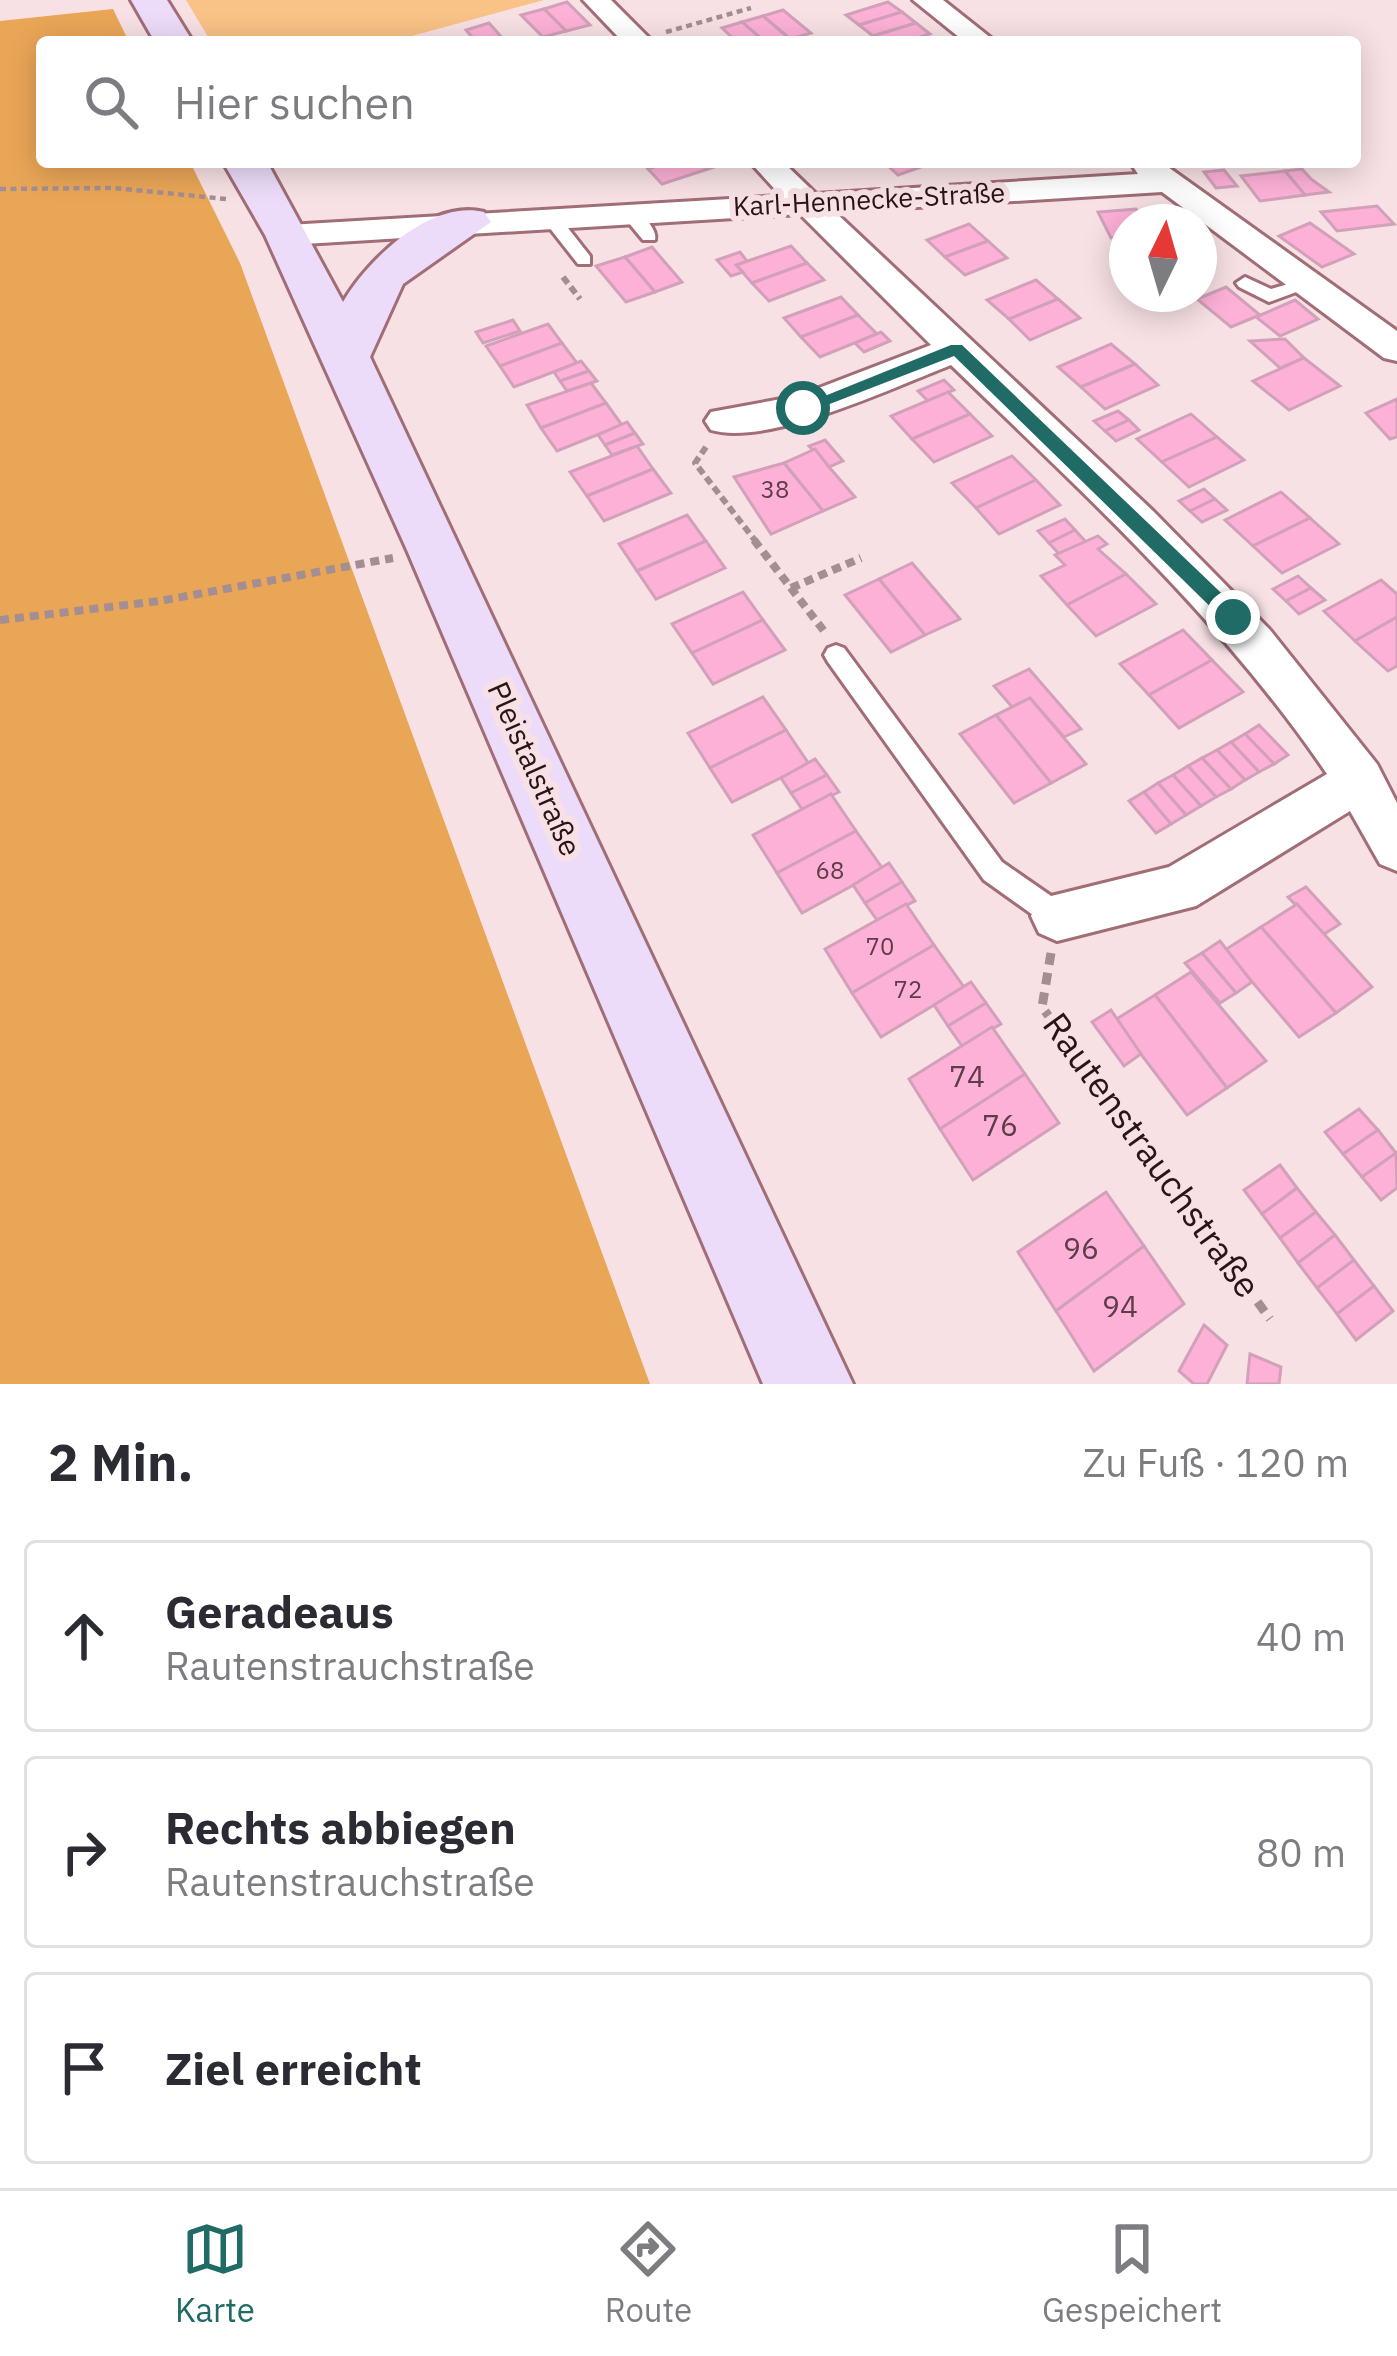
<!DOCTYPE html>
<html lang="de">
<meta charset="utf-8">
<style>
:root{--surface:#fff;--page:#f2f2f3;--text:#2b2b33;--muted:#7c7c81;--line:#e1e1e2;--accent:#206b65}
body{margin:0;font-family:"IBM Plex Sans",sans-serif;background:var(--page);color:var(--text)}
.compass{position:absolute;left:1109px;top:204px;width:108px;height:108px;border-radius:50%;background:var(--surface);box-shadow:0 6px 30px #0003;rotate:5deg}
.stop{position:absolute;width:36px;height:36px;margin:-27px;border:9px solid #206b65;border-radius:50%;background:#fff}
.stop.end{background:#206b65;border-color:#fff;box-shadow:0 3px 12px #0008}
.list{margin:0;padding:0;list-style:none}
h2{display:flex;justify-content:space-between;align-items:center;height:156px;margin:0;padding:0 48px;font-size:51px}
h2 small{font-size:39px;font-weight:400;color:var(--muted)}
.list li{display:grid;grid-template-columns:78px 1fr auto;gap:36px;align-items:center;box-sizing:border-box;height:192px;margin:0 24px 24px;padding:0 24px;border:3px solid var(--line);border-radius:12px}
.list b{display:block;font-size:45px;white-space:nowrap}
.list p{margin:0;font-size:39px;white-space:nowrap;color:var(--muted)}
.list em{font-size:39px;font-style:normal;color:var(--muted)}
.icon{flex:none;width:66px;height:66px;fill:none;stroke:currentColor;stroke-width:2;stroke-linecap:round;stroke-linejoin:round}
.map{position:relative;flex:none;width:1397px;height:1384px;overflow:hidden}
.search{position:absolute;background:var(--surface);box-shadow:0 6px 30px #0003;left:36px;right:36px;top:36px;height:132px;display:flex;align-items:center;gap:30px;box-sizing:border-box;padding:0 42px;border-radius:12px;color:var(--muted);font-size:45px}
.sheet{height:804px;background:var(--surface)}
nav{display:flex;justify-content:space-around;align-items:center;box-sizing:border-box;height:168px;border-top:3px solid var(--line);background:var(--surface);font-size:33px;color:var(--muted)}
nav a{display:grid;justify-items:center;gap:6px}
nav .on{color:var(--accent)}
.map>svg:first-child{display:block}
.green{fill:#f9c286}
.forest{fill:#eaa657}
.building{fill:#fdb1d7;stroke:#d2a1b9;stroke-width:3}
.lines{fill:none;stroke-linecap:round;stroke-linejoin:round}
.service-casing{stroke:#a16d76;stroke-width:6}
.minor-casing{stroke:#a16d76;stroke-width:6}
.secondary-casing{stroke:#a16d76;stroke-width:6}
.path-far3{stroke:#a48e92;stroke-width:4.5;stroke-dasharray:6 4.5;stroke-linecap:butt}
.path-far2{stroke:#a48e92;stroke-width:6;stroke-dasharray:8 4.5;stroke-linecap:butt}
.path-far1{stroke:#a48e92;stroke-width:8;stroke-dasharray:9 6;stroke-linecap:butt}
.path{stroke:#a48e92;stroke-width:9;stroke-dasharray:12 8;stroke-linecap:butt}
.service{fill:#fff;fill-rule:evenodd}
.minor{fill:#fff;fill-rule:evenodd}
.secondary{fill:#ecdcfa;fill-rule:evenodd}
.route{fill:#206b65}
.labels{text-anchor:middle;stroke-width:12;stroke-linejoin:round;paint-order:stroke}
.number-label{font-size:24px;fill:#5e3c48}
.far-street-label{font-size:27px;fill:#291519;stroke:#f8e1e4}
.street-label{font-size:30px;fill:#291519;stroke:#f8e1e4}
.near-number-label{font-size:30px;fill:#5e3c48}
.near-street-label{font-size:36px;fill:#291519;stroke:#f8e1e4}
</style>
<div class="map">
<svg width="1397" height="1384" viewBox="0 0 1397 1384">
<rect width="100%" height="100%" fill="#f8e1e4"/>
<path class="green" d="M 186,0 L 544,0 L 390,42 L 211,42 Z"/>
<path class="forest" d="M 113,9 L 129,42 L 42,42 L 42,162 L 190,162 L 240,263 L 650,1384 L 0,1384 L 0,21 Z"/>
<g class="building">
<path d="M 567,2 L 590,25 L 566,31 L 544,9 Z"/>
<path d="M 888,2 L 902,12 L 859,25 L 846,15 Z"/>
<path d="M 544,9 L 566,31 L 543,37 L 521,15 Z"/>
<path d="M 783,10 L 811,33 L 790,39 L 763,16 Z"/>
<path d="M 902,12 L 916,23 L 873,36 L 859,25 Z"/>
<path d="M 763,16 L 790,39 L 765,42 L 742,22 Z"/>
<path d="M 742,22 L 765,42 L 737,42 L 722,28 Z"/>
<path d="M 489,23 L 506,42 L 476,42 L 466,30 Z"/>
<path d="M 916,23 L 930,34 L 904,42 L 880,42 L 873,36 Z"/>
<path d="M 669,162 L 709,162 L 714,167 L 662,184 L 648,169 Z"/>
<path d="M 884,162 L 935,162 L 898,175 Z"/>
<path d="M 1302,169 L 1311,179 L 1329,192 L 1305,195 L 1285,171 Z"/>
<path d="M 1224,170 L 1237,186 L 1216,188 L 1204,172 Z"/>
<path d="M 1285,171 L 1305,195 L 1260,201 L 1241,176 Z"/>
<path d="M 1377,206 L 1394,224 L 1337,231 L 1321,212 Z"/>
<path d="M 1136,209 L 1143,222 L 1127,222 L 1127,237 L 1111,238 L 1098,212 Z"/>
<path d="M 1310,223 L 1354,254 L 1322,267 L 1279,236 Z"/>
<path d="M 969,224 L 988,241 L 945,257 L 927,240 Z"/>
<path d="M 988,241 L 1007,258 L 965,275 L 945,257 Z"/>
<path d="M 791,246 L 807,263 L 752,283 L 736,265 Z"/>
<path d="M 652,247 L 663,260 L 682,282 L 655,292 L 625,257 Z"/>
<path d="M 740,252 L 747,261 L 736,265 L 743,272 L 731,276 L 717,260 Z"/>
<path d="M 625,257 L 655,292 L 626,302 L 596,266 Z"/>
<path d="M 807,263 L 824,280 L 769,301 L 752,283 Z"/>
<path d="M 1036,280 L 1058,299 L 1009,319 L 987,300 Z"/>
<path d="M 1226,287 L 1260,315 L 1231,327 L 1197,299 Z"/>
<path d="M 841,297 L 858,315 L 801,337 L 784,318 Z"/>
<path d="M 1058,299 L 1080,318 L 1030,340 L 1009,319 Z"/>
<path d="M 1295,300 L 1318,319 L 1280,336 L 1256,317 Z"/>
<path d="M 858,315 L 877,334 L 820,357 L 801,337 Z"/>
<path d="M 513,320 L 520,331 L 483,343 L 476,332 Z"/>
<path d="M 548,324 L 562,343 L 500,366 L 486,346 Z"/>
<path d="M 881,332 L 890,341 L 864,352 L 855,343 Z"/>
<path d="M 1285,339 L 1304,358 L 1280,368 L 1250,341 Z"/>
<path d="M 562,343 L 577,363 L 514,387 L 500,366 Z"/>
<path d="M 1111,344 L 1135,364 L 1081,387 L 1058,367 Z"/>
<path d="M 1304,358 L 1340,386 L 1289,410 L 1253,381 Z"/>
<path d="M 581,361 L 589,371 L 560,381 L 554,372 Z"/>
<path d="M 1135,364 L 1158,385 L 1105,409 L 1081,387 Z"/>
<path d="M 589,371 L 597,381 L 567,391 L 560,381 Z"/>
<path d="M 944,380 L 954,390 L 928,401 L 918,391 Z"/>
<path d="M 591,383 L 606,403 L 541,428 L 527,405 Z"/>
<path d="M 948,392 L 970,414 L 912,439 L 891,416 Z"/>
<path d="M 1397,399 L 1397,437 L 1390,439 L 1366,413 Z"/>
<path d="M 606,403 L 622,425 L 557,451 L 541,428 Z"/>
<path d="M 1118,411 L 1129,420 L 1105,431 L 1094,421 Z"/>
<path d="M 970,414 L 992,436 L 934,462 L 912,439 Z"/>
<path d="M 1191,414 L 1217,437 L 1162,462 L 1137,439 Z"/>
<path d="M 1129,420 L 1139,430 L 1116,441 L 1105,431 Z"/>
<path d="M 627,422 L 635,433 L 605,445 L 598,435 Z"/>
<path d="M 635,433 L 643,444 L 612,455 L 605,445 Z"/>
<path d="M 1217,437 L 1244,460 L 1189,487 L 1162,462 Z"/>
<path d="M 825,440 L 843,461 L 829,467 L 809,446 Z"/>
<path d="M 637,446 L 653,469 L 587,496 L 570,472 Z"/>
<path d="M 815,449 L 829,467 L 855,497 L 823,511 L 784,463 Z"/>
<path d="M 1012,456 L 1036,480 L 976,508 L 952,483 Z"/>
<path d="M 784,463 L 823,511 L 771,534 L 734,477 Z"/>
<path d="M 653,469 L 671,493 L 604,521 L 587,496 Z"/>
<path d="M 1036,480 L 1060,505 L 999,534 L 976,508 Z"/>
<path d="M 1204,489 L 1215,499 L 1190,511 L 1179,501 Z"/>
<path d="M 1281,492 L 1310,518 L 1253,546 L 1225,520 Z"/>
<path d="M 1215,499 L 1227,510 L 1202,522 L 1190,511 Z"/>
<path d="M 687,515 L 706,541 L 637,571 L 619,544 Z"/>
<path d="M 1310,518 L 1339,544 L 1282,573 L 1253,546 Z"/>
<path d="M 1065,519 L 1075,530 L 1049,543 L 1038,531 Z"/>
<path d="M 1075,530 L 1086,542 L 1060,555 L 1049,543 Z"/>
<path d="M 1098,536 L 1107,544 L 1098,549 L 1126,574 L 1067,605 L 1041,576 L 1065,565 L 1055,555 Z"/>
<path d="M 706,541 L 725,568 L 656,599 L 637,571 Z"/>
<path d="M 912,563 L 960,619 L 925,635 L 879,579 Z"/>
<path d="M 1126,574 L 1156,604 L 1096,636 L 1067,605 Z"/>
<path d="M 1298,576 L 1311,588 L 1286,601 L 1273,589 Z"/>
<path d="M 879,579 L 925,635 L 891,652 L 845,595 Z"/>
<path d="M 1381,580 L 1397,594 L 1397,617 L 1355,641 L 1324,611 Z"/>
<path d="M 1311,588 L 1325,600 L 1299,614 L 1286,601 Z"/>
<path d="M 743,592 L 763,620 L 692,653 L 672,624 Z"/>
<path d="M 1397,617 L 1397,666 L 1388,671 L 1355,641 Z"/>
<path d="M 763,620 L 785,650 L 713,684 L 692,653 Z"/>
<path d="M 1183,630 L 1212,660 L 1149,695 L 1120,664 Z"/>
<path d="M 1212,660 L 1243,692 L 1179,728 L 1149,695 Z"/>
<path d="M 1029,669 L 1081,729 L 1064,737 L 1030,698 L 1012,707 L 994,686 Z"/>
<path d="M 763,697 L 786,730 L 710,768 L 688,733 Z"/>
<path d="M 1030,698 L 1086,764 L 1051,783 L 996,715 Z"/>
<path d="M 996,715 L 1051,783 L 1014,803 L 960,734 Z"/>
<path d="M 1259,725 L 1288,755 L 1274,764 L 1245,734 Z"/>
<path d="M 786,730 L 809,764 L 732,802 L 710,768 Z"/>
<path d="M 1245,734 L 1274,764 L 1259,772 L 1231,742 Z"/>
<path d="M 1231,742 L 1259,772 L 1245,780 L 1217,750 Z"/>
<path d="M 1217,750 L 1245,780 L 1231,789 L 1202,758 Z"/>
<path d="M 1202,758 L 1231,789 L 1216,797 L 1188,766 Z"/>
<path d="M 815,759 L 827,775 L 791,793 L 781,778 Z"/>
<path d="M 1188,766 L 1216,797 L 1201,806 L 1173,775 Z"/>
<path d="M 827,775 L 839,792 L 802,809 L 791,793 Z"/>
<path d="M 1173,775 L 1201,806 L 1186,815 L 1158,783 Z"/>
<path d="M 1158,783 L 1186,815 L 1171,824 L 1144,792 Z"/>
<path d="M 1144,792 L 1171,824 L 1156,833 L 1129,801 Z"/>
<path d="M 831,794 L 856,831 L 777,873 L 753,835 Z"/>
<path d="M 856,831 L 883,869 L 802,913 L 777,873 Z"/>
<path d="M 889,863 L 902,882 L 865,903 L 853,885 Z"/>
<path d="M 902,882 L 915,901 L 877,920 L 865,903 Z"/>
<path d="M 1306,887 L 1340,924 L 1324,934 L 1288,897 Z"/>
<path d="M 906,904 L 934,945 L 852,993 L 825,949 Z"/>
<path d="M 1297,904 L 1372,987 L 1336,1013 L 1261,927 Z"/>
<path d="M 1261,927 L 1336,1013 L 1299,1037 L 1225,950 Z"/>
<path d="M 1220,941 L 1252,982 L 1236,993 L 1202,953 Z"/>
<path d="M 934,945 L 964,987 L 881,1037 L 852,993 Z"/>
<path d="M 1202,953 L 1236,993 L 1220,1003 L 1185,963 Z"/>
<path d="M 1191,972 L 1266,1061 L 1227,1088 L 1155,995 Z"/>
<path d="M 971,982 L 986,1003 L 948,1026 L 934,1005 Z"/>
<path d="M 1155,995 L 1227,1088 L 1187,1115 L 1115,1020 Z"/>
<path d="M 986,1003 L 1001,1024 L 962,1046 L 948,1026 Z"/>
<path d="M 1111,1010 L 1141,1054 L 1124,1066 L 1092,1022 Z"/>
<path d="M 992,1027 L 1025,1074 L 940,1129 L 909,1079 Z"/>
<path d="M 1025,1074 L 1059,1123 L 973,1180 L 940,1129 Z"/>
<path d="M 1359,1109 L 1378,1130 L 1343,1154 L 1325,1132 Z"/>
<path d="M 1378,1130 L 1396,1153 L 1362,1177 L 1343,1154 Z"/>
<path d="M 1396,1153 L 1397,1188 L 1381,1200 L 1362,1177 Z"/>
<path d="M 1280,1165 L 1297,1188 L 1262,1214 L 1244,1190 Z"/>
<path d="M 1297,1188 L 1316,1212 L 1280,1238 L 1262,1214 Z"/>
<path d="M 1106,1192 L 1144,1246 L 1056,1311 L 1018,1252 Z"/>
<path d="M 1316,1212 L 1335,1235 L 1298,1263 L 1280,1238 Z"/>
<path d="M 1335,1235 L 1354,1260 L 1317,1288 L 1298,1263 Z"/>
<path d="M 1144,1246 L 1184,1304 L 1094,1371 L 1056,1311 Z"/>
<path d="M 1354,1260 L 1374,1286 L 1337,1314 L 1317,1288 Z"/>
<path d="M 1374,1286 L 1393,1311 L 1356,1340 L 1337,1314 Z"/>
<path d="M 1204,1325 L 1227,1345 L 1207,1384 L 1194,1384 L 1179,1371 Z"/>
<path d="M 1250,1354 L 1281,1367 L 1279,1384 L 1247,1384 Z"/>
</g>
<g class="lines">
<defs>
<g id="service">
<path d="M 630,208 C 641,211 658,230 655,240 L 643,240 L 624,217 L 621,213 Z"/>
<path d="M 551,213 L 557,214 L 590,256 L 590,264 L 578,264 L 545,222 L 545,214 Z"/>
<path d="M 1245,277 L 1271,289 L 1309,278 L 1318,284 L 1269,302 L 1239,287 L 1236,283 Z"/>
<path d="M 836,645 L 844,648 L 1002,862 L 1067,907 L 1071,916 L 1067,925 L 1057,929 L 1047,925 L 984,880 L 828,662 L 824,655 L 828,648 Z"/>
</g>
<g id="minor">
<path d="M 583,0 L 611,0 L 653,42 L 623,42 Z"/>
<path d="M 913,0 L 943,0 L 996,42 L 965,42 Z"/>
<path d="M 750,162 L 783,162 L 816,194 L 1138,174 L 1130,162 L 1161,162 L 1397,331 L 1397,361 L 1384,358 L 1162,192 L 835,212 L 1153,511 L 1270,630 L 1377,764 L 1397,803 L 1397,871 L 1380,864 L 1350,811 L 1196,906 L 1057,941 L 1039,933 L 1031,916 L 1039,899 L 1169,867 L 1327,774 C 1222,619 1084,494 951,365 C 894,387 768,447 711,430 L 705,421 L 711,412 L 798,396 L 931,345 L 800,214 L 288,245 L 272,235 L 288,225 L 781,196 Z"/>
</g>
<g id="secondary">
<path d="M 131,0 L 167,0 L 193,42 L 155,42 Z"/>
<path d="M 223,162 L 267,162 L 343,302 C 368,259 431,199 484,212 L 491,222 L 403,284 L 370,357 L 853,1384 L 763,1384 L 407,550 L 265,235 Z"/>
</g>
</defs>
<use href="#service" class="service-casing"/>
<use href="#minor" class="minor-casing"/>
<use href="#secondary" class="secondary-casing"/>
<g class="path-far3">
<path d="M 666,32 L 751,8"/>
<path d="M 0,189 L 114,188 L 226,199"/>
</g>
<g class="path-far2">
<path d="M 563,277 L 580,299"/>
<path d="M 706,447 L 695,463 L 757,543"/>
</g>
<g class="path-far1">
<path d="M 754,540 L 824,631"/>
<path d="M 791,588 L 861,558"/>
<path d="M 0,620 L 160,601 L 393,558"/>
</g>
<path class="path" d="M 1051,953 L 1042,1007 L 1270,1319"/>
<use href="#service" class="service"/>
<use href="#minor" class="minor"/>
<use href="#secondary" class="secondary"/>
</g>
<path class="route" d="M 951,345 L 962,345 L 1240,611 L 1240,622 L 1226,622 L 954,356 L 809,412 L 795,408 Z"/>
<g class="labels">
<g class="number-label">
<text x="775" y="498">38</text>
<text x="830" y="879">68</text>
<text x="880" y="955">70</text>
<text x="908" y="998">72</text>
</g>
<g class="far-street-label">
<text transform="translate(869 200) rotate(-3)" y="9">Karl-Hennecke-Straße</text>
</g>
<g class="street-label">
<text transform="translate(534 769) rotate(66)" y="10">Pleistalstraße</text>
</g>
<g class="near-number-label">
<text x="967" y="1087">74</text>
<text x="1000" y="1136">76</text>
<text x="1081" y="1259">96</text>
<text x="1120" y="1317">94</text>
</g>
<g class="near-street-label">
<text transform="translate(1152 1155) rotate(54)" y="13">Rautenstrauchstraße</text>
</g>
</g>
</svg>
<svg class="compass" viewBox="-18 -18 36 36"><path d="M0-13l5 13h-10z" fill="#e53935"/><path d="M0 13l5-13h-10z" fill="#7c7c81"/></svg>
<div class="stop" style="left:803px;top:408px"></div>
<div class="stop end" style="left:1233px;top:617px"></div>
<div class="search"><svg class="icon" aria-label="search" viewBox="0 0 24 24"><circle cx="10" cy="10" r="6"/><path d="M15 15l6 6"/></svg>Hier suchen</div>
</div>
<section class="sheet">
<h2>2 Min.<small>Zu Fuß · 120 m</small></h2>
<ul class="list">
<li><svg class="icon" aria-label="ahead" viewBox="0 0 24 24"><path d="M12 20V5M6 11l6-6 6 6"/></svg><div><b>Geradeaus</b><p>Rautenstrauchstraße</p></div><em>40 m</em></li>
<li><svg class="icon" aria-label="right" viewBox="0 0 24 24"><path d="M7 20v-9h11M14 6l5 5-5 5"/></svg><div><b>Rechts abbiegen</b><p>Rautenstrauchstraße</p></div><em>80 m</em></li>
<li><svg class="icon" aria-label="arrive" viewBox="0 0 24 24"><path d="M6 21V4h12l-3 4 3 4H6"/></svg><div><b>Ziel erreicht</b></div></li>
</ul>
</section>
<nav>
<a class="on"><svg class="icon" aria-label="map" viewBox="0 0 24 24"><path d="M3 6l6-2 6 2 6-2v14l-6 2-6-2-6 2zM9 4v14M15 6v14"/></svg>Karte</a>
<a><svg class="icon" aria-label="directions" viewBox="0 0 24 24"><path d="M12 3l9 9-9 9-9-9zM9 14v-3h6M13 9l2 2-2 2"/></svg>Route</a>
<a><svg class="icon" aria-label="saved" viewBox="0 0 24 24"><path d="M7 4h10v16l-5-4-5 4z"/></svg>Gespeichert</a>
</nav>
